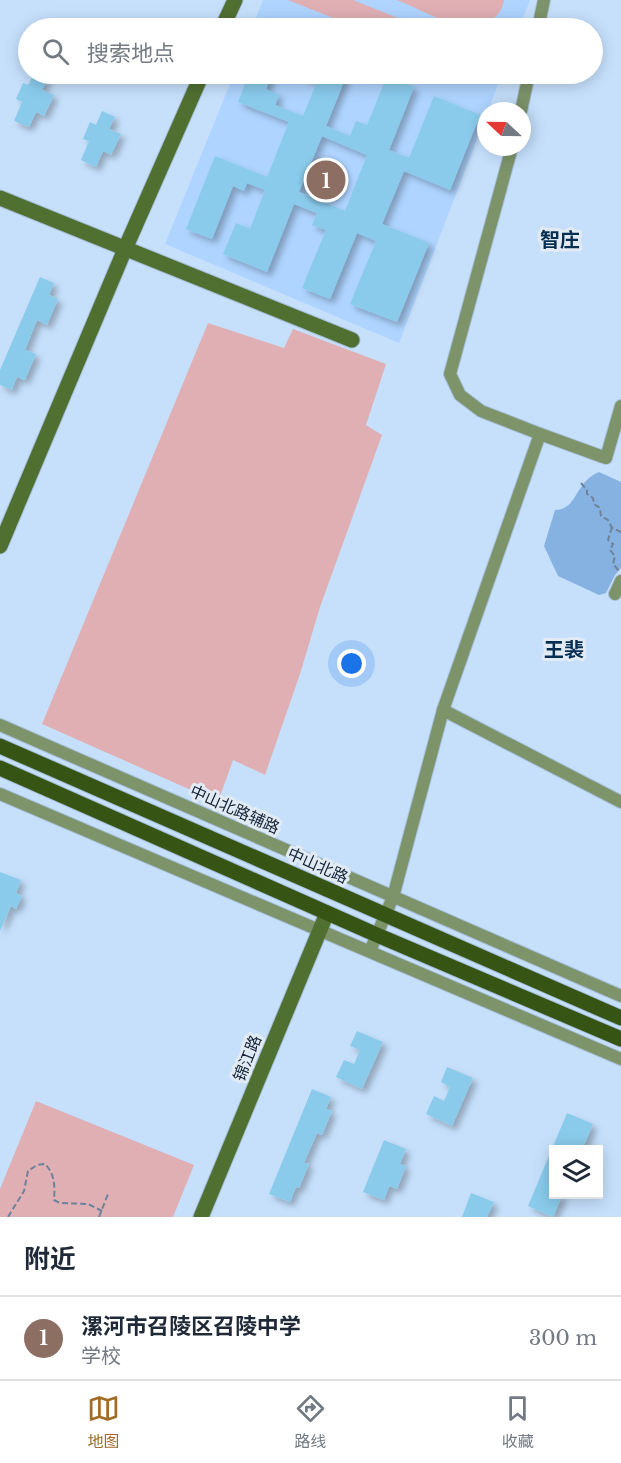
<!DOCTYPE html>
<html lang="zh">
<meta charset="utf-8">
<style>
:root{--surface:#fff;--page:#f6f6f7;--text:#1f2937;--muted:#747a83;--line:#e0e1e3;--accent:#a16d25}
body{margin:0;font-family:"Libre Baskerville","Noto Sans SC",serif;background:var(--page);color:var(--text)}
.controls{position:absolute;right:18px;bottom:18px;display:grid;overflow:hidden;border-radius:0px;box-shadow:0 3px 15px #0003}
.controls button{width:54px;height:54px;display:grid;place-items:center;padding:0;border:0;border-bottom:2px solid var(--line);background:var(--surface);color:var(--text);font:30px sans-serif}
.compass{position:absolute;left:477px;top:102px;width:54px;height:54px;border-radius:50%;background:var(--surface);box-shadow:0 3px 15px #0003;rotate:292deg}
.you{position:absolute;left:352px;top:664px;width:21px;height:21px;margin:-15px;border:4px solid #fff;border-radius:50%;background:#1a73e8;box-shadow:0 0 0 9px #1a73e833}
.badge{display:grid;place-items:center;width:39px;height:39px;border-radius:50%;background:var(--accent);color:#fff;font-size:20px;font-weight:700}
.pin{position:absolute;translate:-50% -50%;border:3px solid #fff;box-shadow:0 2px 6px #0006}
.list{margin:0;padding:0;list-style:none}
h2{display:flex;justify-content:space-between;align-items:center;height:78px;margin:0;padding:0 24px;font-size:26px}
h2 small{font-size:20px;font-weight:400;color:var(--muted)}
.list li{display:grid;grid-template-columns:39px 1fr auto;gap:18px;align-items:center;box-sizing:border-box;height:84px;padding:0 24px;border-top:2px solid var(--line)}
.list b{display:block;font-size:22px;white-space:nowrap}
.list p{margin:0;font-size:20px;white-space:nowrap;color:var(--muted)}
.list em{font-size:20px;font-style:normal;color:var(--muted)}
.icon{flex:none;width:33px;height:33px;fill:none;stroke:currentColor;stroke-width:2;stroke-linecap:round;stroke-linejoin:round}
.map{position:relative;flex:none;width:621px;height:1217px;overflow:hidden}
.search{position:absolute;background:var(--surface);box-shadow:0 3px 15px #0003;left:18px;right:18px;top:18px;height:66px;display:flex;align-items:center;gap:15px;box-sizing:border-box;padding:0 21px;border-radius:33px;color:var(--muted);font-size:22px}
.sheet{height:162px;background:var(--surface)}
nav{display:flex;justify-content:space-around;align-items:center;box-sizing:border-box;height:84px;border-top:2px solid var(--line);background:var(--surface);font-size:16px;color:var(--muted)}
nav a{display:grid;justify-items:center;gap:3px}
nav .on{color:var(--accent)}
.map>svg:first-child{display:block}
.built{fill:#aed4ff}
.green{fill:#dfafb4}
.water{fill:#86b2e2}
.building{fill:#8acbec;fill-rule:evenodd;filter:url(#shadow)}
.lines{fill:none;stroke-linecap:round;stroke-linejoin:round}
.street-casing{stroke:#a6bed8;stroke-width:14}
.secondary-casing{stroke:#a6bed8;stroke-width:17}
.primary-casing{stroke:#a6bed8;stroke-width:17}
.path{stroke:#6e839a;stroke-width:2;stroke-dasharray:6 3;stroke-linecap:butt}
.street{stroke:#7d946b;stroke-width:12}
.secondary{stroke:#507031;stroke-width:15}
.primary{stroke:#365413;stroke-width:15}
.labels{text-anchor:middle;stroke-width:6;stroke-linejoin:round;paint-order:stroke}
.street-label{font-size:16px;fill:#132335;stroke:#e2ebf4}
.quarter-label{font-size:20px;font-weight:bold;fill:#052e53;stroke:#e2ebf4}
</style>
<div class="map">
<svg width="621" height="1217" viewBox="0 0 621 1217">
<defs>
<filter id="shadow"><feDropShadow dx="4.5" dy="4.5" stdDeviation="3" flood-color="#0004"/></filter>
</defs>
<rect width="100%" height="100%" fill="#c6e0fc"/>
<g class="built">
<path d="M 263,0 L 530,0 L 519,28 L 252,28 Z"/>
<path d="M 234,74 L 502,74 L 399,343 L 165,244 Z"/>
</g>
<g class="green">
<path d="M 288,0 L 353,0 L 423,28 L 358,28 Z"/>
<path d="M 397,0 L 504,0 C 501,21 477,32 457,26 C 437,19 417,8 397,0 Z"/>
<path d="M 208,323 L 284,348 L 293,329 L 386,364 L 366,425 L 382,435 L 320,607 L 300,674 L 265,775 L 233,760 L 218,802 L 42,724 Z"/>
<path d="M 36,1101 L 194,1165 L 173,1217 L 0,1217 L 0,1189 Z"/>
</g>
<path class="water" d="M 599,472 L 621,482 L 621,568 L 615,575 L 606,593 L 599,595 L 558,576 L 544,546 L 555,510 C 578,510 574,482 599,472 Z"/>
<g class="building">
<path d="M 34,74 L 48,77 L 42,90 L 54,95 L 44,116 L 36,112 L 29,127 L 14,121 L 22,102 L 16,99 L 23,83 L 28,85 Z"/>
<path d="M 249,74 L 272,74 L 266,89 L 279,95 L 275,105 L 303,116 L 317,82 L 297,74 L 347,74 L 326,126 L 350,136 L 356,121 L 367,125 L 387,76 L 414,87 L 389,150 L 409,158 L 434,96 L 480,115 L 450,190 L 404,171 L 382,224 L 429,243 L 397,322 L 350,304 L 376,241 L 357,233 L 330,299 L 302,288 L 326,230 L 312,225 L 317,213 L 294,204 L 267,272 L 223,254 L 236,223 L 250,229 L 265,190 L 247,183 L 244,191 L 233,186 L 212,239 L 186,229 L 215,156 L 267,177 L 289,122 L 238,102 ZM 322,136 L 367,155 L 345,211 L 299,192 Z"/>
<path d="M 102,111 L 115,117 L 109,129 L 121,134 L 111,155 L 103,151 L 96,167 L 81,160 L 89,141 L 83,139 L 90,122 L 96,125 Z"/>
<path d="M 40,277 L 54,283 L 49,295 L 58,299 L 47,325 L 37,320 L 25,350 L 36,354 L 25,380 L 17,377 L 12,390 L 0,385 L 0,370 Z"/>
<path d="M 0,872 L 21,880 L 16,893 L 22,896 L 16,909 L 11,906 L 0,931 Z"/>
<path d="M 357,1031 L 383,1042 L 362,1089 L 336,1077 L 344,1060 L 354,1064 L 360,1050 L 350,1046 Z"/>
<path d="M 447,1067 L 473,1078 L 452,1126 L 426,1114 L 434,1096 L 444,1101 L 450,1087 L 441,1082 Z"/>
<path d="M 312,1089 L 331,1097 L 326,1109 L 332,1111 L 322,1135 L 317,1133 L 304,1163 L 309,1164 L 299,1188 L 296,1187 L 290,1202 L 269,1194 Z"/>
<path d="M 567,1113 L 593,1124 L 582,1150 L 554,1150 L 554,1194 L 563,1194 L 553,1217 L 528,1206 Z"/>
<path d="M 384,1140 L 406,1149 L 400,1164 L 406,1166 L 397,1189 L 389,1186 L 384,1200 L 363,1192 Z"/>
<path d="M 471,1193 L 494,1202 L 487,1217 L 462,1217 Z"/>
</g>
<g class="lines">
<defs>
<g id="street">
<path d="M 538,28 L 544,0"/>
<path d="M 521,111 L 529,74"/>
<path d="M 512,147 L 450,374 L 460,395 L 481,411 L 540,434"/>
<path d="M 615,594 L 621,581"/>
<path d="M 443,710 L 621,802"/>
<path d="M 0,725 L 621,996"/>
<path d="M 0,794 L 621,1059"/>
<path d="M 370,951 L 393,897 L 443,710 L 540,434 L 606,458 L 621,406"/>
</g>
<g id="secondary">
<path d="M 222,28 L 235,0"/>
<path d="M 0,198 L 352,340"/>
<path d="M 0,546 L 125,249 L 202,74"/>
<path d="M 201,1217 L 327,913"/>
</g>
<g id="primary">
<path d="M 0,746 L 621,1018"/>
<path d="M 0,768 L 377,935 L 621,1039"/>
</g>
</defs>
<use href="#street" class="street-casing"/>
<use href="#secondary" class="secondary-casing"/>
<use href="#primary" class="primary-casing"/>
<g class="path">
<path d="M 581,483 L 587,490 L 587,494 L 593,498 L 594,504 L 600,508 L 601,516 L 608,520 L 612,528 L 621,532"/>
<path d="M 612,527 L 608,540 L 613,544 L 610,550 L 615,556 L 613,564 L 619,571"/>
<path d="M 8,1217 L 24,1191 L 28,1171 L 37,1165 L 45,1164 C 55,1174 55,1187 54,1200 L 60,1203 L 88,1204 L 102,1211"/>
<path d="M 99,1217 L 108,1194"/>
</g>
<use href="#street" class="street"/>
<use href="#secondary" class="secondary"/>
<use href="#primary" class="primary"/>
</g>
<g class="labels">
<g class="street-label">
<text transform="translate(235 809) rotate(24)" y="6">中山北路辅路</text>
<text transform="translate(318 865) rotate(24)" y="6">中山北路</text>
<text transform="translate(247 1058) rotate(-68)" y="6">锦江路</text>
</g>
<g class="quarter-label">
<text x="560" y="247">智庄</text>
<text x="564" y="657">王裴</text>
</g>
</g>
</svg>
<div class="controls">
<button><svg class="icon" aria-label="layers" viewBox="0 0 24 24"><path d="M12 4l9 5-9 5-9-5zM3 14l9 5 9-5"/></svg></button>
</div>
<svg class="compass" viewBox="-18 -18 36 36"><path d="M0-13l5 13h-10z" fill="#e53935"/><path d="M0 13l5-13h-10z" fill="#747a83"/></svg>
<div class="you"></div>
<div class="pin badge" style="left:326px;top:180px;background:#8d6e63">1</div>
<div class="search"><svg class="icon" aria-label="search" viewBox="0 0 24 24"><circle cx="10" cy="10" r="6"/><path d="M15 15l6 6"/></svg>搜索地点</div>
</div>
<section class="sheet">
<h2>附近<small></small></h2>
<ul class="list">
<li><span class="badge" style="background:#8d6e63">1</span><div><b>漯河市召陵区召陵中学</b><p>学校</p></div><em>300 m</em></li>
</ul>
</section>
<nav>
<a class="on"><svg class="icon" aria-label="map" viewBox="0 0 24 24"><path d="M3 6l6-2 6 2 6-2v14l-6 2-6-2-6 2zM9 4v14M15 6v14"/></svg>地图</a>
<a><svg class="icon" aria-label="directions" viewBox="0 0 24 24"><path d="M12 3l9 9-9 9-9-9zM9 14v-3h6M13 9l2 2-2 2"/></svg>路线</a>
<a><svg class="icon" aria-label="saved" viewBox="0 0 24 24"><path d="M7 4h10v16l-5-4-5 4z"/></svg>收藏</a>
</nav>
